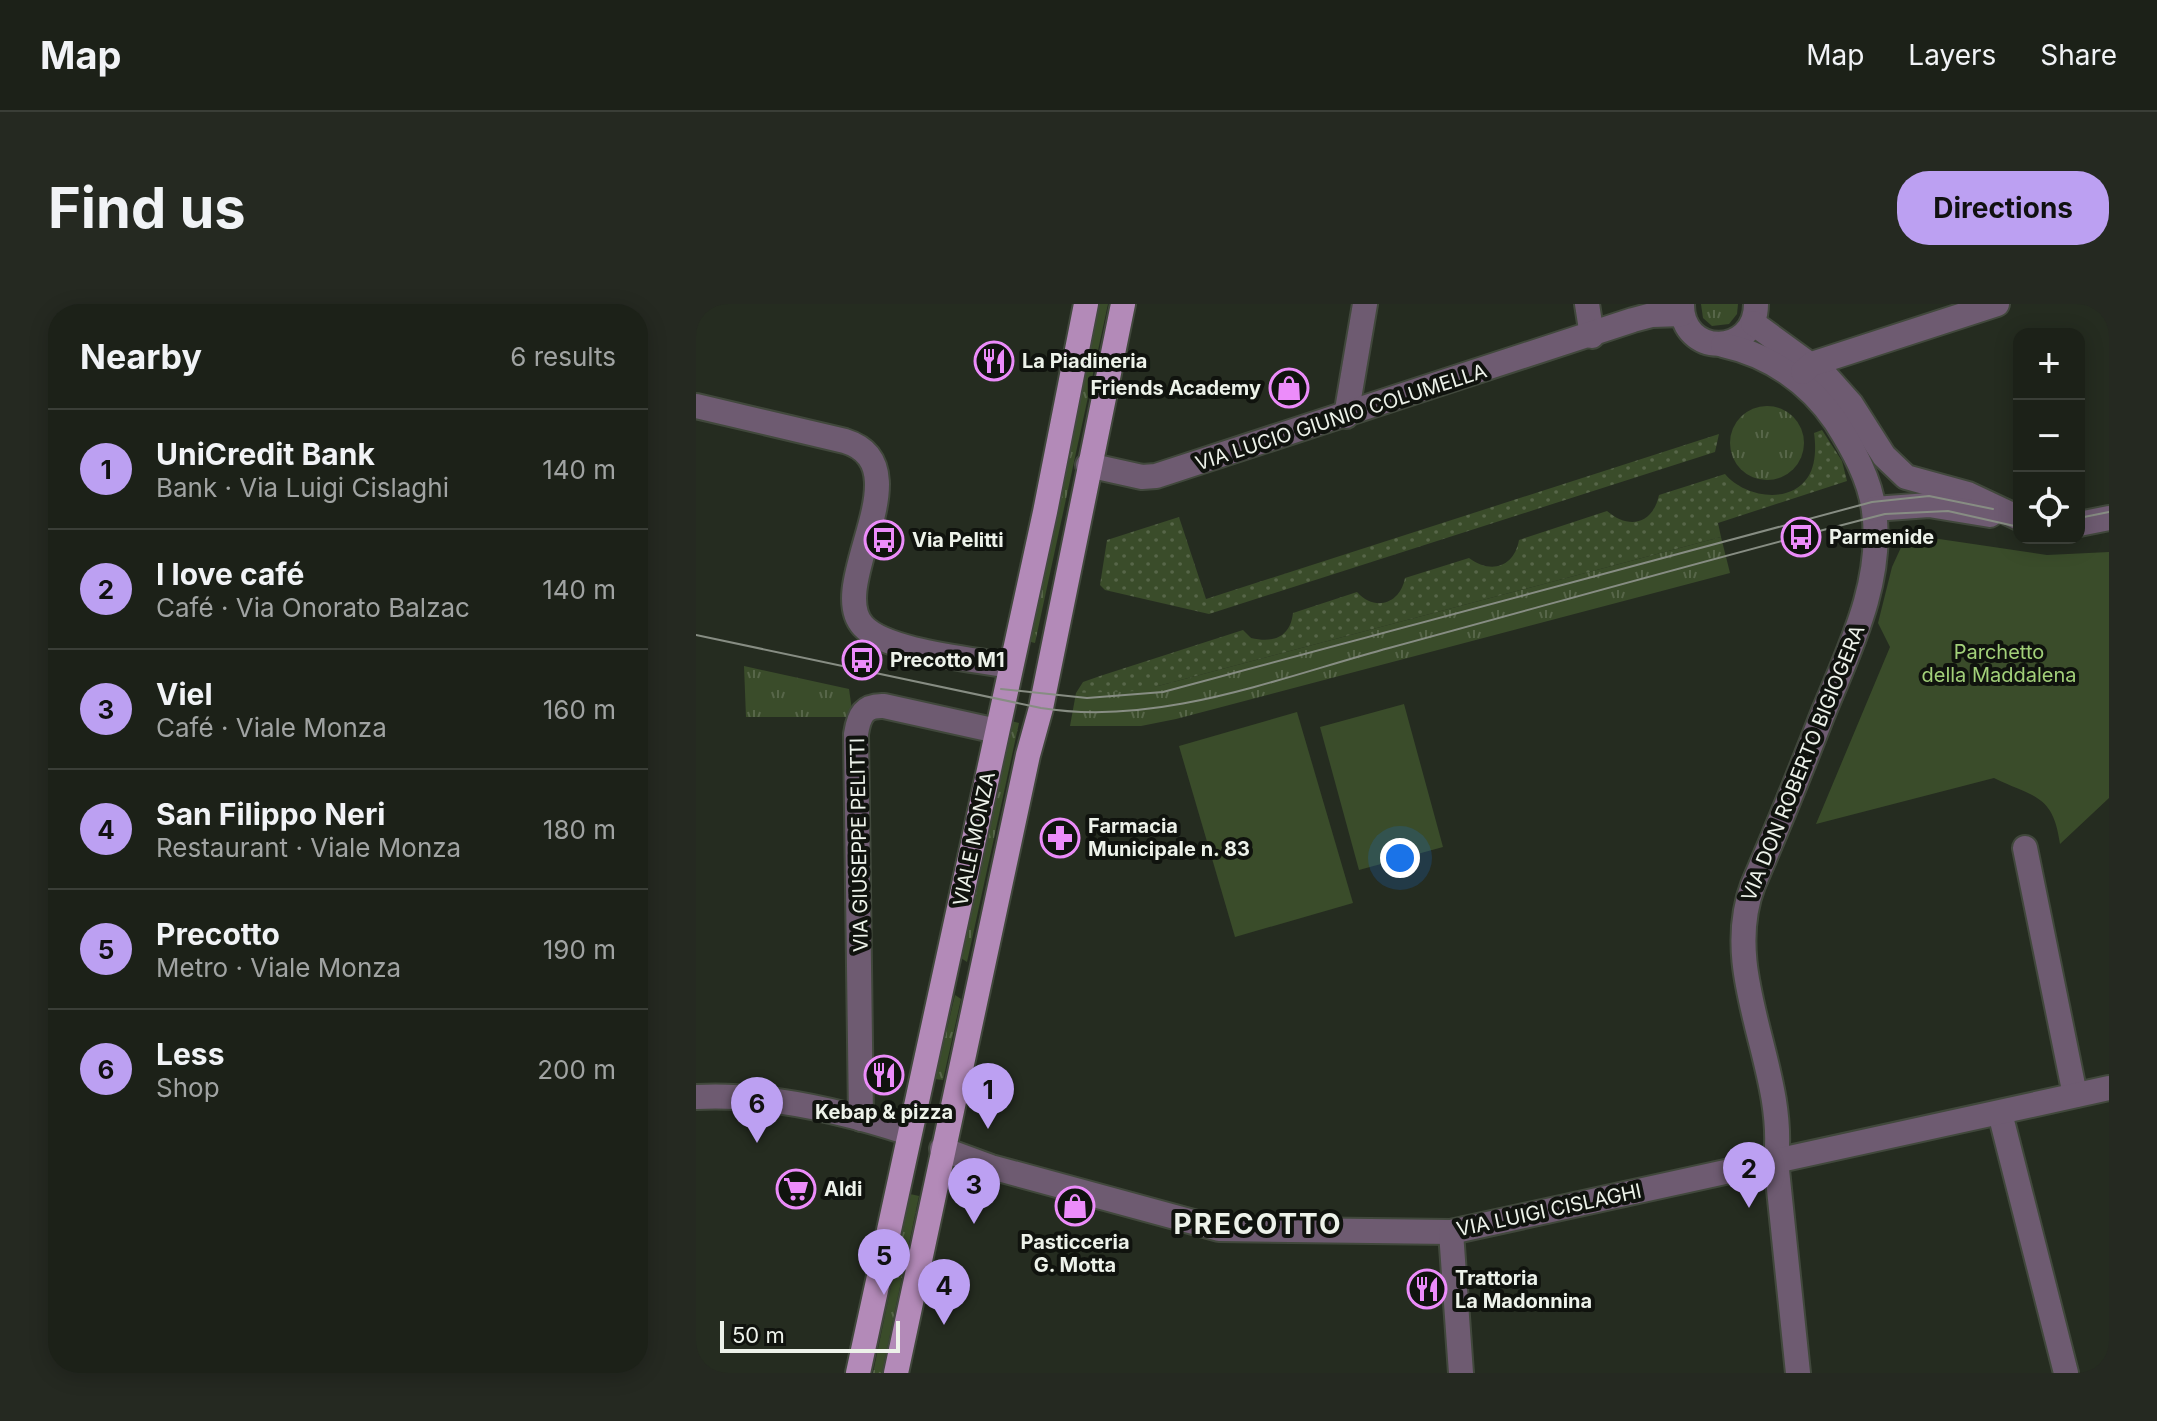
<!DOCTYPE html>
<meta charset="utf-8">
<style>
:root{--surface:#1c2118;--page:#252921;--text:#f1f3f6;--muted:#a0a3a2;--line:#3a3e37;--accent:#bca0f2}
body{margin:0;font-family:Inter,sans-serif;background:var(--page);color:var(--text)}
.controls{position:absolute;right:24px;top:24px;display:grid;overflow:hidden;border-radius:16px;box-shadow:0 4px 20px #0003}
.controls button{width:72px;height:72px;display:grid;place-items:center;padding:0;border:0;border-bottom:2px solid var(--line);background:var(--surface);color:var(--text);font:40px sans-serif}
.scale{position:absolute;left:24px;bottom:20px;width:180px;box-sizing:border-box;padding-left:8px;border:4px solid #edf2ea;border-top:0;font-size:22px;line-height:28px;white-space:nowrap;color:#edf2ea;-webkit-text-stroke:6px #10130e;paint-order:stroke}
.you{position:absolute;left:704px;top:554px;width:28px;height:28px;margin:-20px;border:6px solid #fff;border-radius:50%;background:#1a73e8;box-shadow:0 0 0 12px #1a73e833}
.badge{display:grid;place-items:center;width:52px;height:52px;border-radius:50%;background:var(--accent);color:#111;font-size:26px;font-weight:700}
.pin{position:absolute;translate:-50% -66px;filter:drop-shadow(0 2px 4px #0008)}
.pin::after{content:'';position:absolute;top:42px;width:28px;height:24px;background:inherit;clip-path:polygon(0 0,100% 0,50% 100%)}
.list{margin:0;padding:0;list-style:none}
h2{display:flex;justify-content:space-between;align-items:center;height:104px;margin:0;padding:0 32px;font-size:34px}
h2 small{font-size:26px;font-weight:400;color:var(--muted)}
.list li{display:grid;grid-template-columns:52px 1fr auto;gap:24px;align-items:center;box-sizing:border-box;height:120px;padding:0 32px;border-top:2px solid var(--line)}
.list b{display:block;font-size:30px;white-space:nowrap}
.list p{margin:0;font-size:26px;white-space:nowrap;color:var(--muted)}
.list em{font-size:26px;font-style:normal;color:var(--muted)}
.icon{flex:none;width:44px;height:44px;fill:none;stroke:currentColor;stroke-width:2;stroke-linecap:round;stroke-linejoin:round}
.map{position:relative;flex:none;width:1413px;height:1069px;overflow:hidden;border-radius:32px}
header{display:flex;align-items:center;gap:48px;box-sizing:border-box;height:112px;padding:0 40px;background:var(--surface);border-bottom:2px solid var(--line)}
header strong{font-size:38px}
nav{display:flex;gap:44px;margin-inline-start:auto;font-size:28px}
.intro{display:flex;align-items:center;justify-content:space-between;box-sizing:border-box;height:192px;padding:0 48px}
h1{margin:0;font-size:56px}
.button{padding:20px 36px;border-radius:32px;background:var(--accent);color:#111;font-size:28px;font-weight:700}
main{display:flex;gap:48px;padding:0 48px}
aside{flex:1;background:var(--surface);border-radius:32px;box-shadow:0 4px 20px #0003}
.map>svg:first-child{display:block}
.grass{fill:url(#grass-tufts)}
.park{fill:#3a4c2a}
.garden{fill:url(#garden-dots)}
.lines{fill:none;stroke-linecap:round;stroke-linejoin:round}
.minor-casing{stroke:#41483c;stroke-width:28}
.major-casing{stroke:#41483c;stroke-width:28}
.minor{stroke:#6e5b71;stroke-width:24}
.major{stroke:#b38ab8;stroke-width:24}
.tram{stroke:#878d83;stroke-width:2}
.labels{text-anchor:middle;stroke-width:8;stroke-linejoin:round;paint-order:stroke}
.poi-label{font-size:20px;font-weight:bold;fill:#edf2ea;stroke:#10130e;text-anchor:start}
.street-label{font-size:20px;fill:#edf2ea;stroke:#10130e}
.park-label{font-size:20px;fill:#a2d079;stroke:#10130e}
.district-label{font-size:28px;font-weight:bold;letter-spacing:2px;fill:#edf2ea;stroke:#10130e}
</style>
<header>
<strong>Map</strong>
<nav><a>Map</a><a>Layers</a><a>Share</a></nav>
</header>
<div class="intro"><h1>Find us</h1><a class="button">Directions</a></div>
<main>
<aside>
<h2>Nearby<small>6 results</small></h2>
<ul class="list">
<li><span class="badge">1</span><div><b>UniCredit Bank</b><p>Bank · Via Luigi Cislaghi</p></div><em>140 m</em></li>
<li><span class="badge">2</span><div><b>I love café</b><p>Café · Via Onorato Balzac</p></div><em>140 m</em></li>
<li><span class="badge">3</span><div><b>Viel</b><p>Café · Viale Monza</p></div><em>160 m</em></li>
<li><span class="badge">4</span><div><b>San Filippo Neri</b><p>Restaurant · Viale Monza</p></div><em>180 m</em></li>
<li><span class="badge">5</span><div><b>Precotto</b><p>Metro · Viale Monza</p></div><em>190 m</em></li>
<li><span class="badge">6</span><div><b>Less</b><p>Shop</p></div><em>200 m</em></li>
</ul>
</aside>
<div class="map">
<svg width="1413" height="1069" viewBox="0 0 1413 1069">
<defs>
<pattern id="grass-tufts" width="24" height="20" patternUnits="userSpaceOnUse" patternTransform="scale(2)"><rect width="24" height="20" fill="#3a4c2a"/><path d="M3 7l-1-3M5 7V3M7 7l1-3M15 17l-1-3M17 17v-4M19 17l1-3" fill="none" stroke="#576649"/></pattern>
<pattern id="garden-dots" width="8" height="8" patternUnits="userSpaceOnUse" patternTransform="scale(2)"><rect width="8" height="8" fill="#3a4c2a"/><path d="M2 2h.1M6 6h.1" fill="none" stroke="#576649" stroke-width="1.8" stroke-linecap="round"/></pattern>
</defs>
<rect width="100%" height="100%" fill="#252c20"/>
<g class="grass">
<path d="M 403,0 L 412,0 L 339,339 L 331,337 Z"/>
<path d="M 1005,0 L 1042,0 L 1041,10 L 1033,20 L 1016,22 L 1007,14 Z"/>
<circle cx="1071" cy="139" r="37"/>
<path d="M 1025,233 L 1034,269 L 480,415 L 445,422 L 374,422 L 380,389 L 462,382 Z"/>
<path d="M 48,362 L 153,385 L 157,413 L 50,413 Z"/>
<path d="M 315,417 L 323,419 L 271,658 L 265,654 Z"/>
<path d="M 259,691 L 265,695 L 247,776 L 239,775 Z"/>
<path d="M 214,890 L 223,892 L 186,1069 L 177,1069 Z"/>
</g>
<g class="park">
<path d="M 1223,232 L 1351,251 L 1413,248 L 1413,494 L 1364,540 C 1357,490 1339,494 1298,474 L 1120,520 L 1194,343 L 1182,319 L 1196,263 L 1207,239 Z"/>
<path d="M 708,400 L 747,543 L 663,566 L 624,423 Z"/>
<path d="M 601,408 L 657,599 L 539,633 L 483,442 Z"/>
</g>
<g class="garden">
<path d="M 1126,126 L 1146,157 L 1151,177 L 1022,219 L 1025,233 L 462,382 L 441,387 L 380,389 L 387,378 L 404,372 L 547,326 L 555,334 C 577,339 594,334 597,309 L 661,288 C 679,308 704,300 709,274 L 773,254 C 794,270 818,264 823,236 L 911,207 C 933,226 957,220 963,191 L 1029,170 C 1047,192 1093,202 1112,173 C 1120,161 1120,142 1118,129 Z"/>
<path d="M 1023,130 L 1019,148 L 513,310 L 409,286 L 404,281 L 411,236 L 483,213 L 510,295 Z"/>
</g>
<g class="lines">
<defs>
<g id="minor">
<path d="M 891,0 L 896,32"/>
<path d="M 986,0 C 985,53 1060,53 1060,0"/>
<path d="M 1057,19 L 1131,73 L 1155,100 L 1188,152 L 1210,173 L 1272,190 L 1323,214"/>
<path d="M 1027,41 C 1073,51 1113,78 1140,118 C 1157,145 1174,175 1178,207 C 1188,279 1152,348 1126,412 C 1104,469 1081,525 1057,581 C 1023,671 1091,764 1080,856 L 1102,1069"/>
<path d="M 1107,68 L 1116,60 L 1301,0"/>
<path d="M 0,102 L 149,137 C 229,162 129,281 167,322 C 191,348 278,355 314,362"/>
<path d="M 650,112 L 669,0"/>
<path d="M 392,161 L 446,173 L 460,172 L 937,16 L 956,11 L 986,10"/>
<path d="M 1178,205 L 1233,201 L 1294,211"/>
<path d="M 1383,220 L 1413,214"/>
<path d="M 1329,544 L 1379,791"/>
<path d="M 0,793 C 71,789 146,807 213,829"/>
<path d="M 1304,809 L 1370,1069"/>
<path d="M 165,815 L 160,430 C 163,411 168,401 188,402 L 301,427"/>
<path d="M 246,845 L 295,863 L 523,925 L 755,928 L 1413,784"/>
<path d="M 755,928 L 765,1069"/>
</g>
<g id="major">
<path d="M 162,1069 L 349,208 L 390,0"/>
<path d="M 200,1069 L 332,451 L 345,404 L 427,0"/>
</g>
</defs>
<use href="#minor" class="minor-casing"/>
<use href="#major" class="major-casing"/>
<use href="#minor" class="minor"/>
<use href="#major" class="major"/>
<g class="tram">
<path d="M 1383,214 L 1413,208"/>
<path d="M 0,331 L 345,404 C 462,423 582,374 693,344 C 859,299 1024,252 1189,210 L 1252,207 L 1323,223"/>
<path d="M 305,385 L 391,394 L 467,388 L 1176,198 L 1233,192 L 1297,205"/>
</g>
</g>
<defs>
<symbol id="restaurant-ring" viewBox="-11 -11 22 22"><circle r="9.5" fill="#10130e" stroke="#ec8cfa" stroke-width="1.5"/><path d="M-5-6h1v4h1v-4h1v4h1v-4h1v5L-1.5 .5V6h-2V.5L-5-1ZM5-6V6H3V1.5H1.5Q1.5-4 5-6Z" fill="#ec8cfa"/></symbol>
<symbol id="shop-ring" viewBox="-11 -11 22 22"><circle r="9.5" fill="#10130e" stroke="#ec8cfa" stroke-width="1.5"/><path d="M-5-2.5h2.3a2.7 3.5 0 0 1 5.4 0H5L5.5 6h-11ZM-1.5-2.5h3a1.5 2.3 0 0 0-3 0Z" fill="#ec8cfa"/></symbol>
<symbol id="bus-ring" viewBox="-11 -11 22 22"><circle r="9.5" fill="#10130e" stroke="#ec8cfa" stroke-width="1.5"/><path d="M-5-6H5V4H4V6H2V4H-2V6H-4V4H-5ZM-3.5-4V0h7V-4ZM-3.5 1.2v1.5H-2V1.2ZM2 1.2v1.5H3.5V1.2Z" fill="#ec8cfa"/></symbol>
<symbol id="pharmacy-ring" viewBox="-11 -11 22 22"><circle r="9.5" fill="#10130e" stroke="#ec8cfa" stroke-width="1.5"/><path d="M-2-6h4v4h4v4h-4v4h-4v-4h-4v-4h4Z" fill="#ec8cfa"/></symbol>
<symbol id="supermarket-ring" viewBox="-11 -11 22 22"><circle r="9.5" fill="#10130e" stroke="#ec8cfa" stroke-width="1.5"/><path d="M-6-5.5h2.5l.6 2H6L4.5 2H-2.5L-4.4-4H-6ZM-1.5 3.2a1.3 1.3 0 1 0 .1 0ZM3 3.2a1.3 1.3 0 1 0 .1 0Z" fill="#ec8cfa"/></symbol>
</defs>
<g fill-rule="evenodd">
<use href="#restaurant-ring" x="276" y="35" width="44" height="44"/>
<use href="#shop-ring" x="571" y="62" width="44" height="44"/>
<use href="#bus-ring" x="1083" y="211" width="44" height="44"/>
<use href="#bus-ring" x="166" y="214" width="44" height="44"/>
<use href="#bus-ring" x="144" y="334" width="44" height="44"/>
<use href="#pharmacy-ring" x="342" y="512" width="44" height="44"/>
<use href="#restaurant-ring" x="166" y="749" width="44" height="44"/>
<use href="#supermarket-ring" x="78" y="863" width="44" height="44"/>
<use href="#shop-ring" x="357" y="880" width="44" height="44"/>
<use href="#restaurant-ring" x="709" y="963" width="44" height="44"/>
</g>
<g class="labels">
<g class="poi-label">
<text x="326" y="64">La Piadineria</text>
<text x="565" y="91" text-anchor="end">Friends Academy</text>
<text x="1133" y="240">Parmenide</text>
<text x="216" y="243">Via Pelitti</text>
<text x="194" y="363">Precotto M1</text>
<text x="392" y="529">Farmacia<tspan x="392" dy="23">Municipale n. 83</tspan></text>
<text x="188" y="815" text-anchor="middle">Kebap &amp; pizza</text>
<text x="128" y="892">Aldi</text>
<text x="379" y="945" text-anchor="middle">Pasticceria<tspan x="379" dy="23">G. Motta</tspan></text>
<text x="759" y="981">Trattoria<tspan x="759" dy="23">La Madonnina</tspan></text>
</g>
<g class="street-label">
<text transform="translate(645 113) rotate(-18)" y="7">VIA LUCIO GIUNIO COLUMELLA</text>
<text transform="translate(1107 459) rotate(-68)" y="7">VIA DON ROBERTO BIGIOGERA</text>
<text transform="translate(278 535) rotate(-78)" y="7">VIALE MONZA</text>
<text transform="translate(163 541) rotate(-91)" y="7">VIA GIUSEPPE PELITTI</text>
<text transform="translate(853 906) rotate(-12)" y="7">VIA LUIGI CISLAGHI</text>
</g>
<g class="park-label">
<text x="1303" y="355">Parchetto<tspan x="1303" dy="23">della Maddalena</tspan></text>
</g>
<g class="district-label">
<text x="562" y="930">PRECOTTO</text>
</g>
</g>
</svg>
<div class="controls">
<button>+</button>
<button>−</button>
<button><svg class="icon" aria-label="locate" viewBox="0 0 24 24"><circle cx="12" cy="12" r="6"/><path d="M12 2v4M12 18v4M2 12h4M18 12h4"/></svg></button>
</div>
<div class="scale">50 m</div>
<div class="you"></div>
<div class="pin badge" style="left:292px;top:825px">1</div>
<div class="pin badge" style="left:1053px;top:904px">2</div>
<div class="pin badge" style="left:278px;top:920px">3</div>
<div class="pin badge" style="left:248px;top:1021px">4</div>
<div class="pin badge" style="left:188px;top:991px">5</div>
<div class="pin badge" style="left:61px;top:839px">6</div>
</div>
</main>
